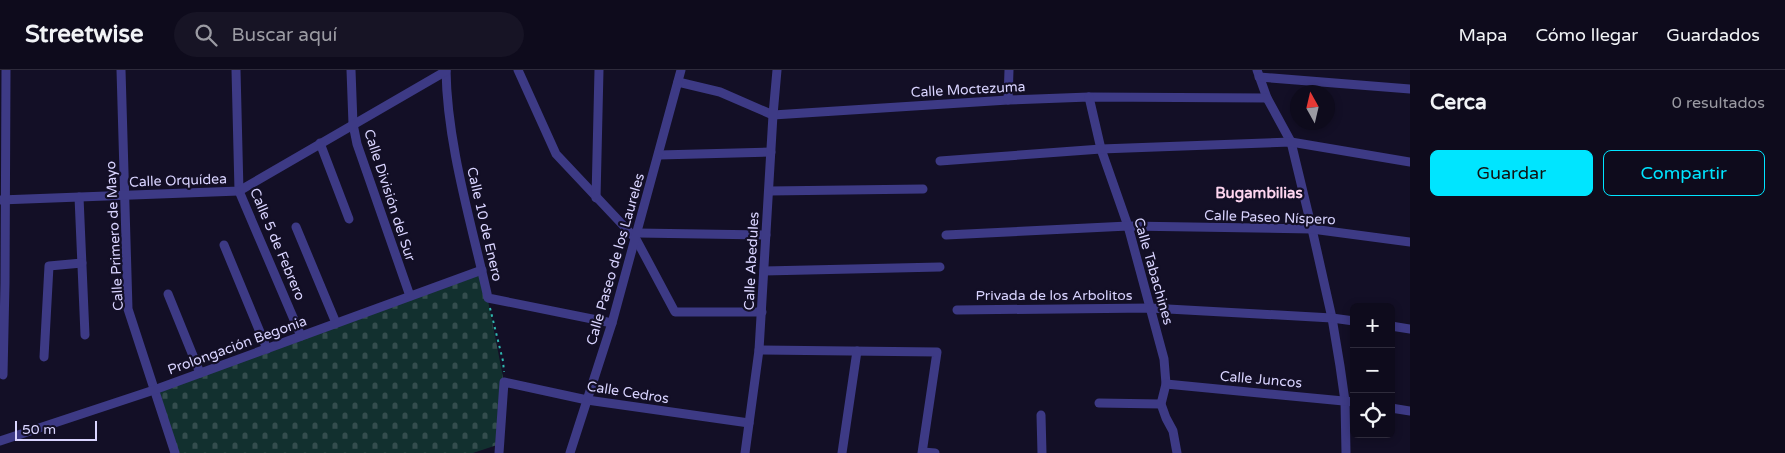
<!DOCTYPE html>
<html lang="es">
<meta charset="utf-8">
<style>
:root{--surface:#0e0b1c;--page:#171425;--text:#f1f3f6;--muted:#9b9ba3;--line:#2e2b3b;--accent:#00e5ff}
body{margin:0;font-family:"Varela Round",sans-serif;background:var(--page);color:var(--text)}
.controls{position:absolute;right:15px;bottom:15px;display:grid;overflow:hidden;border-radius:8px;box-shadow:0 2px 8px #0003}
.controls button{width:45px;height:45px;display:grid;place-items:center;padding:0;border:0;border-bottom:1px solid var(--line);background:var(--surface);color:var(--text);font:25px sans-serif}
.compass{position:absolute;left:1290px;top:15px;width:45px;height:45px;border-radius:50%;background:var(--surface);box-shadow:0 2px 8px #0003;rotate:352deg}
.scale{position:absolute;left:15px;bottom:12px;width:82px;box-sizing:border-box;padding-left:5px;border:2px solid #d9d4ff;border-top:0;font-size:14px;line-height:18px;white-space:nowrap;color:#d9d4ff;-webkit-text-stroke:4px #130f26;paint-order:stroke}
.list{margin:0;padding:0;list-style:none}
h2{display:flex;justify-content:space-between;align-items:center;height:65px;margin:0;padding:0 20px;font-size:21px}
h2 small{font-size:16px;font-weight:400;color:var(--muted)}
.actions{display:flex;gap:10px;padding:15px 20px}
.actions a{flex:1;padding:11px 0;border:1px solid var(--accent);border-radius:8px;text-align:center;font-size:18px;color:var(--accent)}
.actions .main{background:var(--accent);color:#111}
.icon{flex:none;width:28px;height:28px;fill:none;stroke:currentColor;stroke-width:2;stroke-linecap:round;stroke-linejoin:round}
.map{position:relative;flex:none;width:1410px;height:383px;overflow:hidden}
header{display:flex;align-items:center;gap:30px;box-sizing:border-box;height:70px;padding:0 25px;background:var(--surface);border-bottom:1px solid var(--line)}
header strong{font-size:24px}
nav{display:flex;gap:28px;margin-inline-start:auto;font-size:18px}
.search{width:350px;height:45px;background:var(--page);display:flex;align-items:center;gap:12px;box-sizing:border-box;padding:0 18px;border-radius:28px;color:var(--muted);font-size:19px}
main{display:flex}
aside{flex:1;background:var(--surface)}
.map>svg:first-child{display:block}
.cemetery{fill:url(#cemetery-stones)}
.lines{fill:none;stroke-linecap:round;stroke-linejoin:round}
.path{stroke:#2fb8b0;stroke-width:2;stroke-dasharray:2.5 4;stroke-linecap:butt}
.minor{stroke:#3d3a85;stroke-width:9}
.labels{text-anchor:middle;stroke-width:4.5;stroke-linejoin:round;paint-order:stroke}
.street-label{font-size:14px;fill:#d9d4ff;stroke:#130f26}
.neighbourhood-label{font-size:15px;font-weight:bold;fill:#ffd6f0;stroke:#130f26}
</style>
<header>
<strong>Streetwise</strong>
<div class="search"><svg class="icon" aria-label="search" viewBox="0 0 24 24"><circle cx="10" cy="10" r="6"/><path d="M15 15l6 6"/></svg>Buscar aquí</div>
<nav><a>Mapa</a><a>Cómo llegar</a><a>Guardados</a></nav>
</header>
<main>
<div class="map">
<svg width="1410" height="383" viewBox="0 0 1410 383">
<defs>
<pattern id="cemetery-stones" width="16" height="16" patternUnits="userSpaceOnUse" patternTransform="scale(1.25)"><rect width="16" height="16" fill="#12302f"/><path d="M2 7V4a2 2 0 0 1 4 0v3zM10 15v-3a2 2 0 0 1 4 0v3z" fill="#344d4e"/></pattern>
</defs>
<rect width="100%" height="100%" fill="#130f26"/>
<path class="cemetery" d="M 482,200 L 504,312 L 500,374 L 473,383 L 175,383 L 154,320 Z"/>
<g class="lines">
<path class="path" d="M 490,238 L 503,291 L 504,302"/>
<g class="minor">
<path d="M 121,0 L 128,239 L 175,383"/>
<path d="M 236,0 L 239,121 L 301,266"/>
<path d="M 351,0 L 353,54 L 357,74 L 410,226"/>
<path d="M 446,0 C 447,75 472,155 488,228 L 612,253"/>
<path d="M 518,0 L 556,84 L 636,169 L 675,242 L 762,242"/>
<path d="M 1257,0 L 1267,28 L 1291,72 L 1312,159 L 1332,248 L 1340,296 L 1345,331 L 1346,383"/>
<path d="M 1259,7 L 1410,19"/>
<path d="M 678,12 L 720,22 L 773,45 L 1008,30 L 1089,27 L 1267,28"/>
<path d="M 1089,27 L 1101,79 L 1128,156 L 1164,289 L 1166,314 L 1161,334 L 1166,348 L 1173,361 L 1177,383"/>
<path d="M 1008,30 L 1009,0"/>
<path d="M 320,73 L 349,149"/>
<path d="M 659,85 L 771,82"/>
<path d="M 940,91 L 1101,79 L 1291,72 L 1410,92"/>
<path d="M 769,121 L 923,119"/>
<path d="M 79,127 L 85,265"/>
<path d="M 596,128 L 599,0"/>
<path d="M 0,130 L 239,121 L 446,1"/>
<path d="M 296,157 L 336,253"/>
<path d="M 638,163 L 766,165"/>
<path d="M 946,165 L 1128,156 L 1312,159 L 1410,172"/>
<path d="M 224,175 L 267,279"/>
<path d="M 764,201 L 940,197"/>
<path d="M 168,224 L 200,303"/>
<path d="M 957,240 L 1150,238 L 1332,248 L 1354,251"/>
<path d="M 1391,256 L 1410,259"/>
<path d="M 759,280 L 937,282 L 922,383"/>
<path d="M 44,287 L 49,196 L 82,193"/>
<path d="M 3,305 L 5,213 L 6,0"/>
<path d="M 1166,314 L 1354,332"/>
<path d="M 1099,333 L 1161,334"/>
<path d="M 1391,338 L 1410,341"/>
<path d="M 1041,345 L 1042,383"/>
<path d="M 0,371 L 154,320 L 482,200"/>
<path d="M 923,382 L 935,383"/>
<path d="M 499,383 L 504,312 L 587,330 L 749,353"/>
<path d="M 570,383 L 612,253 L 681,0"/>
<path d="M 745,383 L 759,280 L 773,45 L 777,0"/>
<path d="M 842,383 L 857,281"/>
</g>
</g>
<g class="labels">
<g class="street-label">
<text transform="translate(968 19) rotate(-3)" y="5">Calle Moctezuma</text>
<text transform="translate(178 110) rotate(-2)" y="5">Calle Orquídea</text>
<text transform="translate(390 125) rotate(72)" y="5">Calle División del Sur</text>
<text transform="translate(1270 147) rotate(2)" y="5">Calle Paseo Níspero</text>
<text transform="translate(485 154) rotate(77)" y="5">Calle 10 de Enero</text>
<text transform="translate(114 166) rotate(-93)" y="5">Calle Primero de Mayo</text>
<text transform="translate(278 174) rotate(67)" y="5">Calle 5 de Febrero</text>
<text transform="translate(615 189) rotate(-74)" y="5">Calle Paseo de los Laureles</text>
<text transform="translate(751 191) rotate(-87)" y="5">Calle Abedules</text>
<text transform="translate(1154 201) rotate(74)" y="5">Calle Tabachines</text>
<text x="1054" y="230">Privada de los Arbolitos</text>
<text transform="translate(237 275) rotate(-20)" y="5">Prolongación Begonia</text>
<text transform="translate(1261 309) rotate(5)" y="5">Calle Juncos</text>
<text transform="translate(628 322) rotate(9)" y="5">Calle Cedros</text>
</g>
<g class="neighbourhood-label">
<text x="1259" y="128">Bugambilias</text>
</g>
</g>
</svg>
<div class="controls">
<button>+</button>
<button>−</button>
<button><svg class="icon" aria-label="locate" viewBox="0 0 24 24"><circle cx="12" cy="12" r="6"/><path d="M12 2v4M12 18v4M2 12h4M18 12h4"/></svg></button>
</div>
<svg class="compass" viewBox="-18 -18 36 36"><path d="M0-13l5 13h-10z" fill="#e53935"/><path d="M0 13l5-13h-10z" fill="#9b9ba3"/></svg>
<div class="scale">50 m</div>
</div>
<aside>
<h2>Cerca<small>0 resultados</small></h2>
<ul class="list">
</ul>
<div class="actions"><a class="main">Guardar</a><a>Compartir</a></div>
</aside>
</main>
